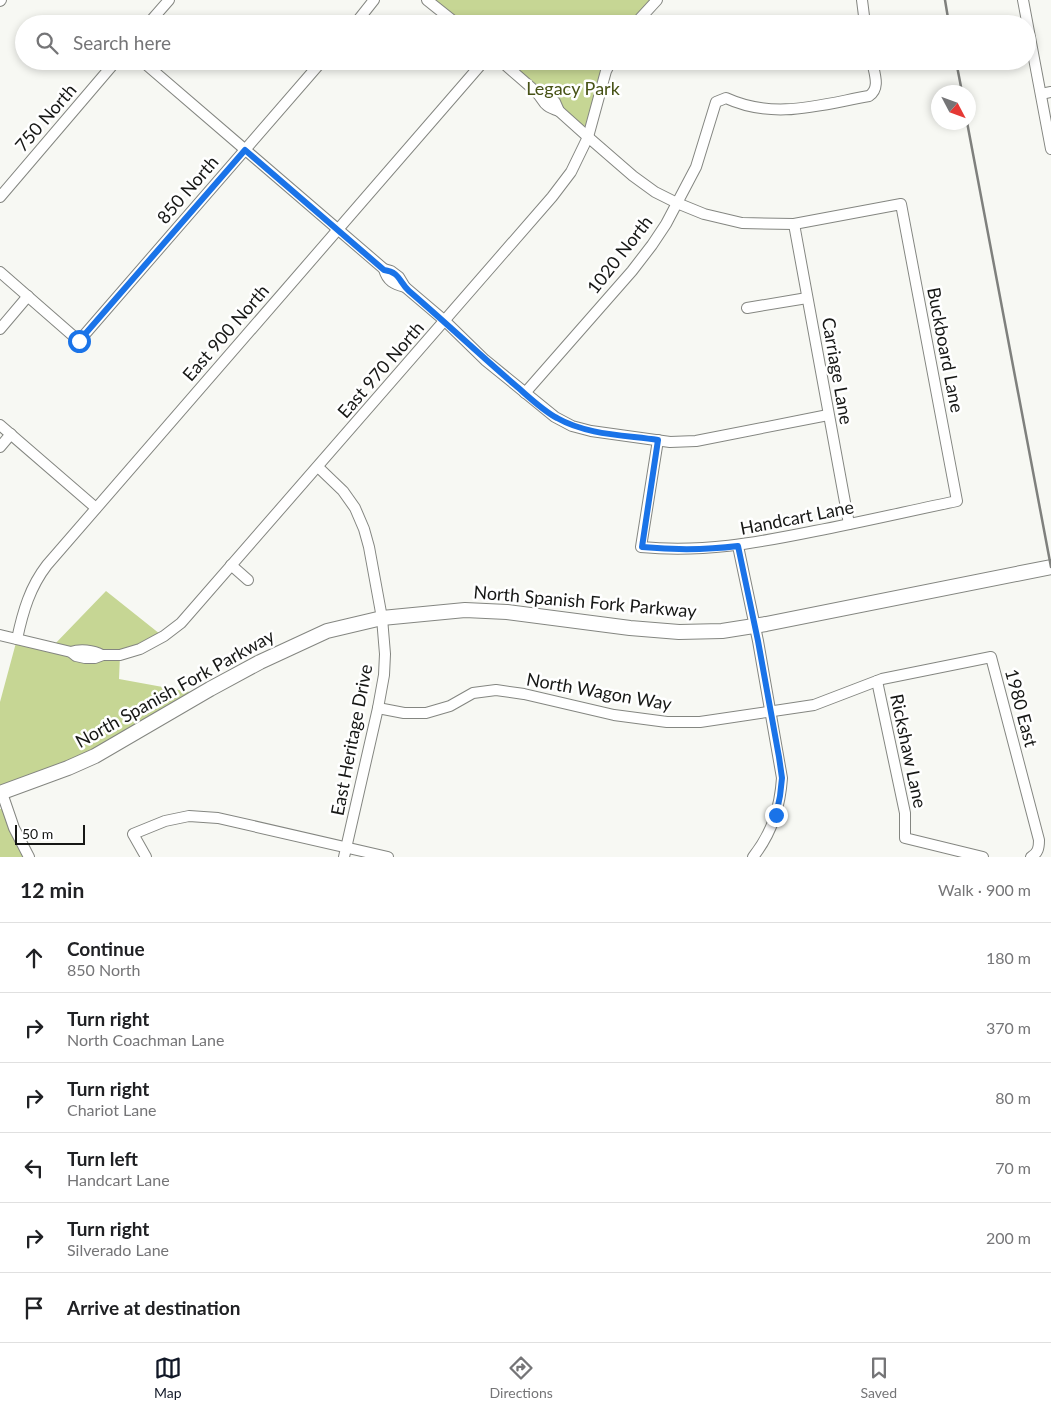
<!DOCTYPE html>
<meta charset="utf-8">
<style>
:root{--surface:#fff;--page:#f2f2f2;--text:#202124;--muted:#757577;--line:#e0e0e0;--accent:#111827}
body{margin:0;font-family:Lato,sans-serif;background:var(--page);color:var(--text)}
.compass{position:absolute;left:931px;top:85px;width:45px;height:45px;border-radius:50%;background:var(--surface);box-shadow:0 2px 8px #0003;rotate:131deg}
.scale{position:absolute;left:15px;bottom:12px;width:70px;box-sizing:border-box;padding-left:5px;border:2px solid #161715;border-top:0;font-size:14px;line-height:18px;white-space:nowrap;color:#161715;-webkit-text-stroke:4px #fff;paint-order:stroke}
.stop{position:absolute;width:15px;height:15px;margin:-11px;border:4px solid #1a73e8;border-radius:50%;background:#fff}
.stop.end{background:#1a73e8;border-color:#fff;box-shadow:0 1px 5px #0008}
.list{margin:0;padding:0;list-style:none}
h2{display:flex;justify-content:space-between;align-items:center;height:65px;margin:0;padding:0 20px;font-size:21px}
h2 small{font-size:16px;font-weight:400;color:var(--muted)}
.list li{display:grid;grid-template-columns:32px 1fr auto;gap:15px;align-items:center;box-sizing:border-box;height:70px;padding:0 20px;border-top:1px solid var(--line)}
.list b{display:block;font-size:19px;white-space:nowrap}
.list p{margin:0;font-size:16px;white-space:nowrap;color:var(--muted)}
.list em{font-size:16px;font-style:normal;color:var(--muted)}
.icon{flex:none;width:28px;height:28px;fill:none;stroke:currentColor;stroke-width:2;stroke-linecap:round;stroke-linejoin:round}
.map{position:relative;flex:none;width:1051px;height:857px;overflow:hidden}
.search{position:absolute;background:var(--surface);box-shadow:0 2px 8px #0003;left:15px;right:15px;top:15px;height:55px;display:flex;align-items:center;gap:12px;box-sizing:border-box;padding:0 18px;border-radius:28px;color:var(--muted);font-size:19px}
.sheet{height:485px;background:var(--surface)}
nav{display:flex;justify-content:space-around;align-items:center;box-sizing:border-box;height:70px;border-top:1px solid var(--line);background:var(--surface);font-size:14px;color:var(--muted)}
nav a{display:grid;justify-items:center;gap:2px}
nav .on{color:var(--accent)}
.map>svg:first-child{display:block}
.green{fill:#c6d694}
.lines{fill:none;stroke-linecap:round;stroke-linejoin:round}
.street-casing{stroke:#848681;stroke-width:12}
.secondary-casing{stroke:#848681;stroke-width:16}
.street{stroke:#fff;stroke-width:10}
.secondary{stroke:#fff;stroke-width:14}
.rail{stroke:#7f807d;stroke-width:2.5}
.route{stroke:#1a73e8;stroke-width:6}
.labels{text-anchor:middle;stroke-width:5;stroke-linejoin:round;paint-order:stroke}
.park-label{font-size:18px;fill:#475216;stroke:#fff}
.street-label{font-size:18px;fill:#161715;stroke:#fff}
</style>
<div class="map">
<svg width="1051" height="857" viewBox="0 0 1051 857">
<rect width="100%" height="100%" fill="#f7f8f3"/>
<g class="green">
<path d="M 427,0 L 657,0 L 635,24 L 456,24 Z"/>
<path d="M 499,61 L 611,61 L 588,137 Z"/>
<path d="M 106,591 L 165,638 L 120,655 L 119,679 L 201,694 L 126,738 L 0,792 L 0,702 L 17,639 L 52,647 Z"/>
<path d="M 0,809 L 7,809 L 29,857 L 0,857 Z"/>
</g>
<g class="lines">
<defs>
<g id="street">
<path d="M 427,0 L 457,24"/>
<path d="M 862,0 L 865,24"/>
<path d="M 1023,0 L 1051,149"/>
<path d="M 0,1 L 1,0"/>
<path d="M 148,24 L 169,0"/>
<path d="M 355,24 L 374,0"/>
<path d="M 635,24 L 657,0"/>
<path d="M 142,61 L 384,269 L 391,271 L 399,277 L 405,287 L 445,321 L 485,360 L 555,417 L 572,426 L 591,431 L 670,442 L 696,441 L 828,415"/>
<path d="M 501,61 C 512,71 524,81 535,91 C 546,101 540,105 559,111"/>
<path d="M 538,93 L 547,94 L 555,102 L 559,111 L 588,137 L 633,176 L 655,192 L 677,203 L 704,214 L 742,223 L 794,224 L 901,204 L 957,501 C 909,511 862,522 815,531 C 756,543 702,553 641,547 L 658,440"/>
<path d="M 1041,94 L 1051,92"/>
<path d="M 0,197 L 116,61"/>
<path d="M 794,224 L 849,524"/>
<path d="M 384,269 C 387,281 394,284 405,287"/>
<path d="M 0,272 L 79,341 L 322,61"/>
<path d="M 747,308 L 807,298"/>
<path d="M 0,329 L 28,296"/>
<path d="M 525,393 L 632,271 L 652,245 L 666,224 L 696,167 L 716,102 L 726,98 C 774,120 819,105 869,96 C 881,88 874,73 872,61"/>
<path d="M 0,425 L 96,508"/>
<path d="M 0,447 L 11,434"/>
<path d="M 318,467 L 343,491 L 355,508 L 364,529 L 369,547 L 382,618 L 385,654 L 384,675 L 378,708 L 344,857"/>
<path d="M 738,546 L 758,641 L 782,778 C 780,808 772,833 753,857"/>
<path d="M 231,565 L 248,580"/>
<path d="M 0,635 L 71,652 L 76,656 L 85,658 L 95,658 L 103,655 L 120,655 L 140,649 L 164,636 L 181,623 L 552,197 L 571,172 L 588,137 L 606,71 L 611,61"/>
<path d="M 17,639 C 23,611 30,587 47,565 L 484,61"/>
<path d="M 71,652 C 80,649 93,650 102,655"/>
<path d="M 877,681 L 905,813 L 905,838 L 983,857"/>
<path d="M 378,708 L 404,713 L 426,713 L 450,706 L 473,693 L 496,690 L 524,694 L 614,715 L 667,722 L 700,722 L 814,705 L 882,679 L 991,657 L 1039,840 C 1039,848 1038,853 1031,857"/>
<path d="M 2,793 L 14,828 L 29,857"/>
<path d="M 146,857 L 133,834 L 165,821 L 189,816 L 218,818 L 388,857"/>
</g>
<path id="secondary" d="M 0,793 L 68,768 L 95,756 L 210,689 L 260,662 L 327,631 L 382,618 L 465,610 L 507,612 L 630,628 L 679,632 L 722,631 L 766,624 L 1051,567"/>
</defs>
<use href="#street" class="street-casing"/>
<use href="#secondary" class="secondary-casing"/>
<use href="#street" class="street"/>
<use href="#secondary" class="secondary"/>
<g class="rail">
<path d="M 945,0 L 949,24"/>
<path d="M 956,61 L 962,92"/>
<path d="M 967,122 L 1051,567"/>
</g>
</g>
<g class="lines">
<path class="route" d="M 79,341 L 245,150 L 384,270 C 400,272 399,282 409,291 C 445,322 479,354 515,385 C 528,396 542,410 557,418 C 587,435 624,435 658,440 L 642,547 C 674,550 706,550 738,546 L 758,641 L 779,757 L 782,778 L 780,796 L 776,815"/>
</g>
<g class="labels">
<g class="park-label">
<text x="573" y="95">Legacy Park</text>
</g>
<g class="street-label">
<text transform="translate(46 118) rotate(-49)" y="6">750 North</text>
<text transform="translate(188 190) rotate(-49)" y="6">850 North</text>
<text transform="translate(620 255) rotate(-52)" y="6">1020 North</text>
<text transform="translate(226 333) rotate(-49)" y="6">East 900 North</text>
<text transform="translate(945 350) rotate(79)" y="6">Buckboard Lane</text>
<text transform="translate(381 370) rotate(-49)" y="6">East 970 North</text>
<text transform="translate(837 371) rotate(80)" y="6">Carriage Lane</text>
<text transform="translate(797 518) rotate(-11)" y="6">Handcart Lane</text>
<text transform="translate(585 602) rotate(5)" y="6">North Spanish Fork Parkway</text>
<text transform="translate(175 689) rotate(-29)" y="6">North Spanish Fork Parkway</text>
<text transform="translate(599 692) rotate(10)" y="6">North Wagon Way</text>
<text transform="translate(1021 708) rotate(75)" y="6">1980 East</text>
<text transform="translate(352 740) rotate(-79)" y="6">East Heritage Drive</text>
<text transform="translate(908 751) rotate(78)" y="6">Rickshaw Lane</text>
</g>
</g>
</svg>
<svg class="compass" viewBox="-18 -18 36 36"><path d="M0-13l5 13h-10z" fill="#e53935"/><path d="M0 13l5-13h-10z" fill="#757577"/></svg>
<div class="scale">50 m</div>
<div class="stop" style="left:79px;top:341px"></div>
<div class="stop end" style="left:776px;top:815px"></div>
<div class="search"><svg class="icon" aria-label="search" viewBox="0 0 24 24"><circle cx="10" cy="10" r="6"/><path d="M15 15l6 6"/></svg>Search here</div>
</div>
<section class="sheet">
<h2>12 min<small>Walk · 900 m</small></h2>
<ul class="list">
<li><svg class="icon" aria-label="ahead" viewBox="0 0 24 24"><path d="M12 20V5M6 11l6-6 6 6"/></svg><div><b>Continue</b><p>850 North</p></div><em>180 m</em></li>
<li><svg class="icon" aria-label="right" viewBox="0 0 24 24"><path d="M7 20v-9h11M14 6l5 5-5 5"/></svg><div><b>Turn right</b><p>North Coachman Lane</p></div><em>370 m</em></li>
<li><svg class="icon" aria-label="right" viewBox="0 0 24 24"><path d="M7 20v-9h11M14 6l5 5-5 5"/></svg><div><b>Turn right</b><p>Chariot Lane</p></div><em>80 m</em></li>
<li><svg class="icon" aria-label="left" viewBox="0 0 24 24"><path d="M17 20v-9H6M10 6l-5 5 5 5"/></svg><div><b>Turn left</b><p>Handcart Lane</p></div><em>70 m</em></li>
<li><svg class="icon" aria-label="right" viewBox="0 0 24 24"><path d="M7 20v-9h11M14 6l5 5-5 5"/></svg><div><b>Turn right</b><p>Silverado Lane</p></div><em>200 m</em></li>
<li><svg class="icon" aria-label="arrive" viewBox="0 0 24 24"><path d="M6 21V4h12l-3 4 3 4H6"/></svg><div><b>Arrive at destination</b></div></li>
</ul>
</section>
<nav>
<a class="on"><svg class="icon" aria-label="map" viewBox="0 0 24 24"><path d="M3 6l6-2 6 2 6-2v14l-6 2-6-2-6 2zM9 4v14M15 6v14"/></svg>Map</a>
<a><svg class="icon" aria-label="directions" viewBox="0 0 24 24"><path d="M12 3l9 9-9 9-9-9zM9 14v-3h6M13 9l2 2-2 2"/></svg>Directions</a>
<a><svg class="icon" aria-label="saved" viewBox="0 0 24 24"><path d="M7 4h10v16l-5-4-5 4z"/></svg>Saved</a>
</nav>
